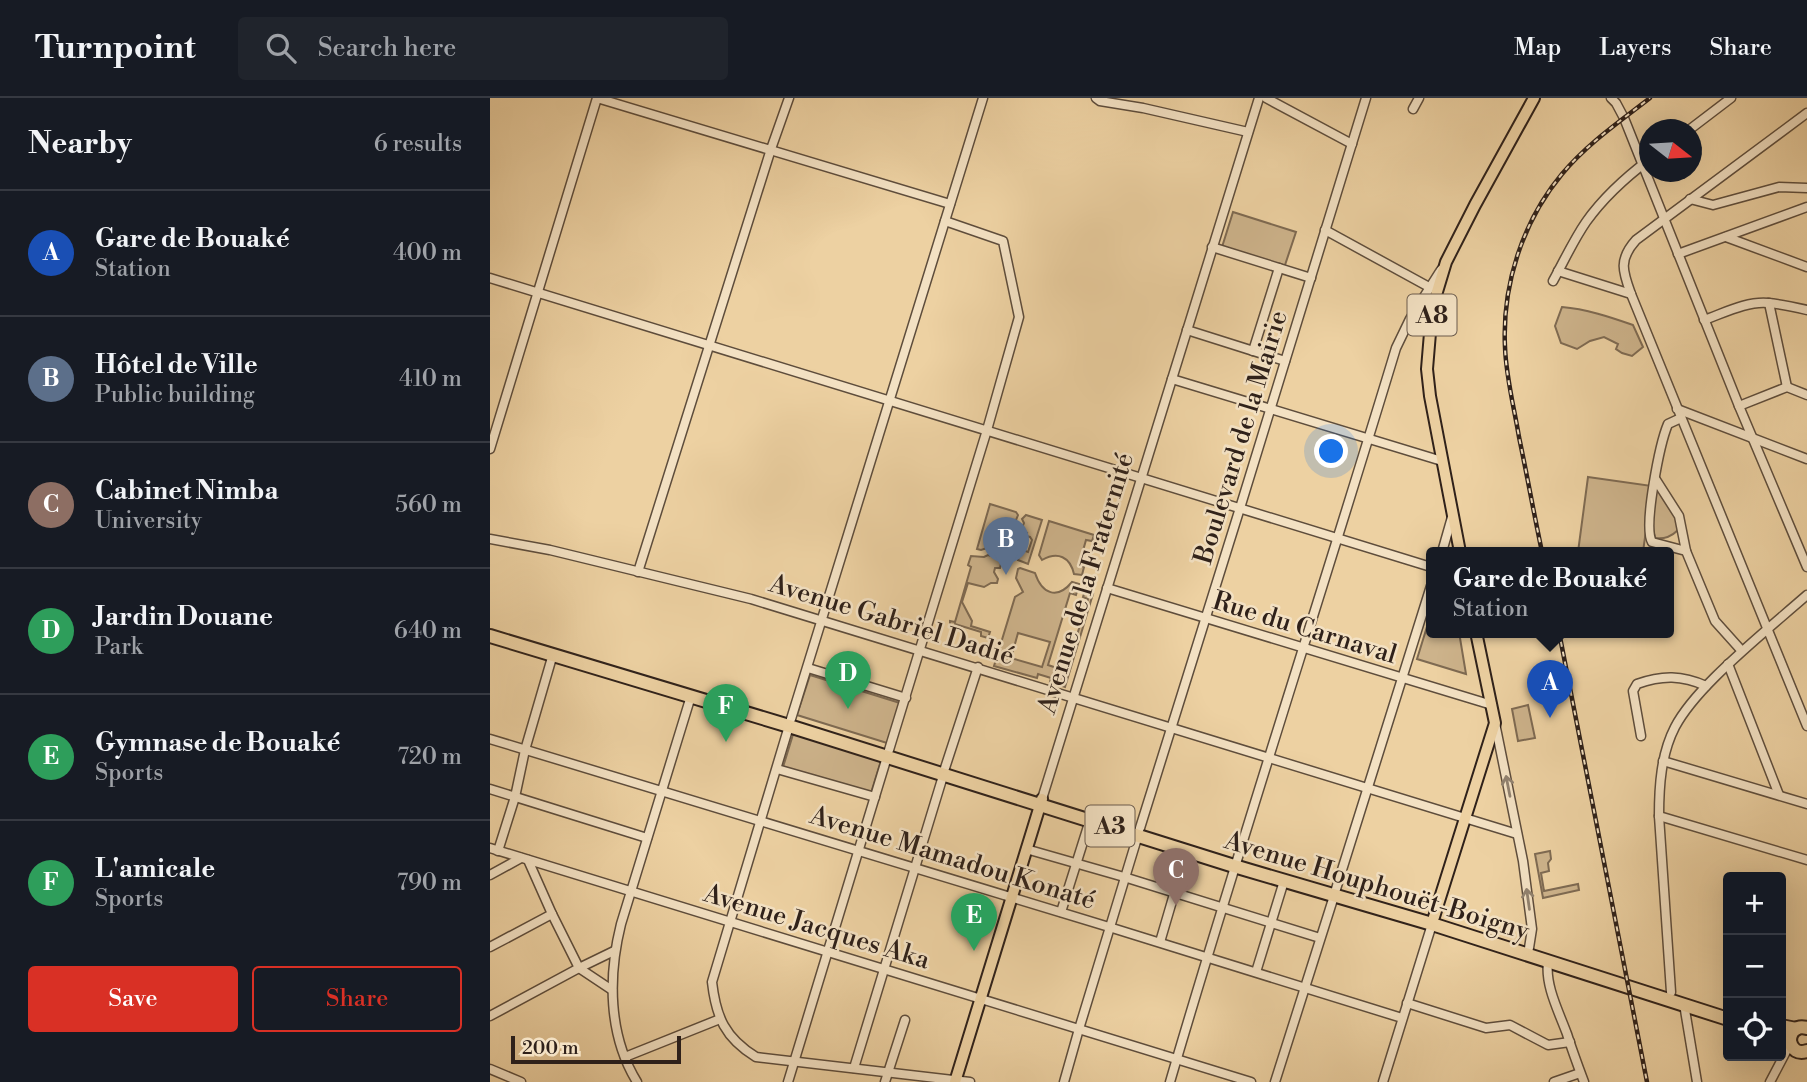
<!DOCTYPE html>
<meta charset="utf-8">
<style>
:root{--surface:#171b24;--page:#20242c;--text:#f1f3f6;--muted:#9ea1a6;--line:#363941;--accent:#d93025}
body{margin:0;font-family:"Libre Bodoni",serif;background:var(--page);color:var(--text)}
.controls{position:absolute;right:21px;bottom:21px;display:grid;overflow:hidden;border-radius:7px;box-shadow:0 7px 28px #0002}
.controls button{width:63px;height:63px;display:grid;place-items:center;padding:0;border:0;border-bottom:2px solid var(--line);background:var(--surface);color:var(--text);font:35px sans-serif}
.compass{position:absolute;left:1149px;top:21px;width:63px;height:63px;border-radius:50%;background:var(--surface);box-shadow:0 7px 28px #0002;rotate:107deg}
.scale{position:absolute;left:21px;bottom:18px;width:170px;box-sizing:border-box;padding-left:7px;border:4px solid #2f211a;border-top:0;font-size:19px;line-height:24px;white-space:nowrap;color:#2f211a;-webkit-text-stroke:5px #f3e1c3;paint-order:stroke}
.you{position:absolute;left:842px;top:354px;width:24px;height:24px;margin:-18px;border:5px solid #fff;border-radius:50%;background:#1a73e8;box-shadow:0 0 0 10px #1a73e833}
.badge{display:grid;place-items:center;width:46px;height:46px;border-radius:50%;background:var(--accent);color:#fff;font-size:23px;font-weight:700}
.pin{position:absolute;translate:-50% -58px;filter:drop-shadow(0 2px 4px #0008)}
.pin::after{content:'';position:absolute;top:37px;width:24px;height:21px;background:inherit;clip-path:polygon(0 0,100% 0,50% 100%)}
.popup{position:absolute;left:936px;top:449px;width:248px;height:91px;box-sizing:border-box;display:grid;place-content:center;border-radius:7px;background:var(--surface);filter:drop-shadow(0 2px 5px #0005);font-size:23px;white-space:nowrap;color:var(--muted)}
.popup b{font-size:26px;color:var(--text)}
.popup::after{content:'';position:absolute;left:50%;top:100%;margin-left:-14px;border:14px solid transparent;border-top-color:var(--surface)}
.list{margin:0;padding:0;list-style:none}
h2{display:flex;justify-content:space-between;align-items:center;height:91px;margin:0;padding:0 28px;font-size:30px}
h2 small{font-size:23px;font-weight:400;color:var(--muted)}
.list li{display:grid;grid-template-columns:46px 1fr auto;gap:21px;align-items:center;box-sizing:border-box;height:126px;padding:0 28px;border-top:2px solid var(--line)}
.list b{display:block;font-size:26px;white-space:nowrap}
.list p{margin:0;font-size:23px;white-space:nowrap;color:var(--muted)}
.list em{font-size:23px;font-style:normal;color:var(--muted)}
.actions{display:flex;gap:14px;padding:21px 28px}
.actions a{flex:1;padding:16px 0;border:2px solid var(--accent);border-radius:7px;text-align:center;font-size:24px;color:var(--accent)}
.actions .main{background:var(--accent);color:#fff}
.icon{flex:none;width:38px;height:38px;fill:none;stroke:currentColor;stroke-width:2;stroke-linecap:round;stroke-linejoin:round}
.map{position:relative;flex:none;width:1317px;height:984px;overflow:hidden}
header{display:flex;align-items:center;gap:42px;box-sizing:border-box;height:98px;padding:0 35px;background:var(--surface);border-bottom:2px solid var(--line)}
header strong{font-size:33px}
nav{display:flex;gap:38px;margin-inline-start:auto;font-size:24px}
.search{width:490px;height:63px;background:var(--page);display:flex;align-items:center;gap:18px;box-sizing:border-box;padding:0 24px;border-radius:7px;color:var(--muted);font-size:26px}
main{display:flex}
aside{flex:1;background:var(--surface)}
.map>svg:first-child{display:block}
.green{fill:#cdb38b;stroke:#7e6a52;stroke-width:2;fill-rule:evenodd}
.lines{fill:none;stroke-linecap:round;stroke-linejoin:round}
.minor-casing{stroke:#5e4d3c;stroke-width:11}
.major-casing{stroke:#2f211a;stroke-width:14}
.highway-casing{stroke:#2f211a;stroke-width:16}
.minor{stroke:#f3e1c3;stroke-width:8}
.major{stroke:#edd1a2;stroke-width:10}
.highway{stroke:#edd1a2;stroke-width:12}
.rail-casing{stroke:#2f211a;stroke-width:4.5}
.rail{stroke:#f3e1c3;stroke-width:2;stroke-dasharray:5;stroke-linecap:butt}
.oneway{stroke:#91816e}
.labels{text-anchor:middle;stroke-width:5;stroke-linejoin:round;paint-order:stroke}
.shield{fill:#f3e1c3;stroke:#6a5b4d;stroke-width:2}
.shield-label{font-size:24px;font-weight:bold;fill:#2f211a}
.street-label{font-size:26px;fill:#2f211a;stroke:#f3e1c3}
</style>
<header>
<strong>Turnpoint</strong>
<div class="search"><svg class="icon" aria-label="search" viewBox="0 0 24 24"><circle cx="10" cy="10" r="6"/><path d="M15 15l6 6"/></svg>Search here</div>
<nav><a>Map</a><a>Layers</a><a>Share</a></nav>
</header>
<main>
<aside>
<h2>Nearby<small>6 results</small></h2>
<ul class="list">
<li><span class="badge" style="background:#1a4fb4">A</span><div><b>Gare de Bouaké</b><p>Station</p></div><em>400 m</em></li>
<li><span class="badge" style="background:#5c6f8a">B</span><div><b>Hôtel de Ville</b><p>Public building</p></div><em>410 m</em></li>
<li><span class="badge" style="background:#8d6e63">C</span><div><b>Cabinet Nimba</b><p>University</p></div><em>560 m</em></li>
<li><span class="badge" style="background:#2e9e5b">D</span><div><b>Jardin Douane</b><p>Park</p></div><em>640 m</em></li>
<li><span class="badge" style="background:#2e9e5b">E</span><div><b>Gymnase de Bouaké</b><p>Sports</p></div><em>720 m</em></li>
<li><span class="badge" style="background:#2e9e5b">F</span><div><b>L'amicale</b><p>Sports</p></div><em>790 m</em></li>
</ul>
<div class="actions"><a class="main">Save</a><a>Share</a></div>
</aside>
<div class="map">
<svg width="1317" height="984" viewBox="0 0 1317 984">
<rect width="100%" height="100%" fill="#edd1a2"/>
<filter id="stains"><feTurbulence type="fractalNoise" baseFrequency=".00286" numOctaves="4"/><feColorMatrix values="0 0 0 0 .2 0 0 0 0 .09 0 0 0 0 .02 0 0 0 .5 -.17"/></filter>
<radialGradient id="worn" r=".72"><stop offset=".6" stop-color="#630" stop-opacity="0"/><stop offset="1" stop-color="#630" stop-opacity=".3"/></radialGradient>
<g class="green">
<path d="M 743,114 L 806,134 L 794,170 L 732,149 Z"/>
<path d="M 1072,209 C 1096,211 1120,219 1143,227 L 1153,249 L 1142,258 L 1132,255 L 1126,251 L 1128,246 L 1114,239 L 1100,243 L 1087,251 L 1071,245 L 1065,228 Z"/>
<path d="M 1098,379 L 1162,388 L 1153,454 L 1088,454 Z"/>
<path d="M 1170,388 L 1185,414 L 1188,432 C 1181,439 1175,441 1165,440 C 1161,422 1157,403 1170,388 Z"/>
<path d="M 500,406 L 526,414 L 528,417 L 526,422 L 523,422 L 521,429 L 515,429 L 511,444 L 517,447 L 515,453 L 500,449 L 491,452 L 487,451 Z"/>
<path d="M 536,417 L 552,422 L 538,466 L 528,462 L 530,451 L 538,454 L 542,442 L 540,439 L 536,438 L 537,435 L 534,434 L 534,431 L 532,430 L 534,425 L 532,421 Z"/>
<path d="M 559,423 L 604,437 L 602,443 L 596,442 L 589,467 L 594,469 L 592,477 L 584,476 C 580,459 568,453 552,462 L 549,457 Z"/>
<path d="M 498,457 L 512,461 L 510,470 L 505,470 L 504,474 L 508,481 L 507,485 L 501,485 L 494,489 L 478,485 L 472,504 L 482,523 L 481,528 L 500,534 L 498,540 L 491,538 L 491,534 L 465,526 L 464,530 L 460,526 L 460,523 L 465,524 L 481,469 L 478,467 L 481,458 L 494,459 Z"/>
<path d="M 530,470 L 545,475 C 552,496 567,502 582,484 L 589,486 L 586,497 L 580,495 L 558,567 L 576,573 L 598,501 L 593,499 L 596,489 L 602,491 L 600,495 L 603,496 L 575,589 L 560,584 L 561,580 L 548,576 L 547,580 L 504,568 L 525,499 L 533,494 L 526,480 L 528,471 ZM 528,535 L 560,544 L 552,569 L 521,560 Z"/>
<path d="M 940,519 L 941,519 L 941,534 L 969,534 L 976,576 L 927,561 Z"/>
<path d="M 320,577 L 410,605 L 397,645 L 307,617 Z"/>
<path d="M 1038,607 L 1045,640 L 1028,643 L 1022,611 Z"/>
<path d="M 305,630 L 393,656 L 381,695 L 293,669 Z"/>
<path d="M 1060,753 L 1061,761 L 1058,765 L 1059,773 L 1051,775 L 1054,793 L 1088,786 L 1089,792 L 1053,800 L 1045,756 Z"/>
</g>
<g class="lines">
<defs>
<g id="minor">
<path d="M 606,0 L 610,3 L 653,10 L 758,34"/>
<path d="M 776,0 L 862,46"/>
<path d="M 1121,0 L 1126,5 L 1134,20 L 1249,308 L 1317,469"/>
<path d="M 923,11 L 929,0"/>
<path d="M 1317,15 L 1146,142 C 1128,162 1133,174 1141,196 L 1317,628"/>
<path d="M 1199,32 L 1241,0"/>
<path d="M 1200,101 L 1223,107 L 1289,89 L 1317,90"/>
<path d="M 835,132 L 939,189"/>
<path d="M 1236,139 L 1317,169"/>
<path d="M 722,149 L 821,180"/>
<path d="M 1188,156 L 1317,109"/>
<path d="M 1068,173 L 1141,196"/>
<path d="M 0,180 L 941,469"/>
<path d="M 1063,183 C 1074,163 1083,143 1096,124 C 1113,100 1136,79 1160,61"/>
<path d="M 1279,205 L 1297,289"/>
<path d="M 1214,222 C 1234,215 1257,203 1278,205 C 1291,206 1304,209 1317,212"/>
<path d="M 697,232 L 795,263"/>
<path d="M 763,253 L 789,170"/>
<path d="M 682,281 L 952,363"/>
<path d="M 1249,308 L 1297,289 L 1317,297"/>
<path d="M 1187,311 L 1317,361"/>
<path d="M 1191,320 L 1178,326 C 1170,345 1153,428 1162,444 L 1196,453 L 1225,523 L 1251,552"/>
<path d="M 0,351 L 107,0 L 460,106"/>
<path d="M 1166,382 L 1189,418 L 1196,453"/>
<path d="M 0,441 L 60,452 L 261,501 L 1027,736"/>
<path d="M 952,454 L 962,419"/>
<path d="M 148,474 L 281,51 L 299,0"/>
<path d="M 617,490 L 1002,607"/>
<path d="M 1238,566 L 1289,697"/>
<path d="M 318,570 L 416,600"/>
<path d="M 301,621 L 493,0"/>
<path d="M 1005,625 L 1033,763 L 1042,831 L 1039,850"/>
<path d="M 299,628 L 222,884 C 226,919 235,940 266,959 L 480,984"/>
<path d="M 1151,638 L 1143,593 L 1147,586 C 1172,577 1192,577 1216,588"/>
<path d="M 0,641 L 619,829 L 912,920"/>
<path d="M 399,652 L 497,332 L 529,219 L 513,143 L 455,123"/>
<path d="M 1173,663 L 1317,706"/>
<path d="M 455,670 L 488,569"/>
<path d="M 287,671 L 385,699"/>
<path d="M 0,691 L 157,740"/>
<path d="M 552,701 L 769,0"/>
<path d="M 1169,718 L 1317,762"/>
<path d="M 650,730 L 750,410 L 876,0"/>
<path d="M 0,750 L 761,984"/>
<path d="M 536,751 L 634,779 L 830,840"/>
<path d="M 8,753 L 25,699 L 35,652 L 63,556"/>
<path d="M 38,762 L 62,816 L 89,870 L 122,892"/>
<path d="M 0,777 L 31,760"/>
<path d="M 846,791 L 941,488"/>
<path d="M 571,814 L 600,722"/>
<path d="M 670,844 L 697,752"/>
<path d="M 0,849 L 62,816"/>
<path d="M 1058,864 C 1055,888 1069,914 1077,936 C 1082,952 1088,968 1094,984"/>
<path d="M 766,874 L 794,783"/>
<path d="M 1181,894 L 1169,718 C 1169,688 1171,656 1185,629 C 1195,610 1210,594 1225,579 C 1254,550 1286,524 1317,497"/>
<path d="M 917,905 L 996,930 L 1020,927 L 1058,947 L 1080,944"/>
<path d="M 1194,906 L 1207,984"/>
<path d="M 0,918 L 89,870 L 124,853"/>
<path d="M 135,959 L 230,921"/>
<path d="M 364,970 L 453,678"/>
<path d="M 0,971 L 31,984"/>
<path d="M 147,984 C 118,937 118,878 131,826 L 201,598"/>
<path d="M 298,984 L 397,659"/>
<path d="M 395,984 L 415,922"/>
<path d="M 574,984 L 589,931 L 648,737"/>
<path d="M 680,984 C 752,738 832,495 906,250 L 920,221 L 951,172"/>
<path d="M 785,984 L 844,798"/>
<path d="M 893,984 L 943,823"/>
<path d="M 1064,984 L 1090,975"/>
<path d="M 1280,984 L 1300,946"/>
</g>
<g id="major">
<path d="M 970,454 L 940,298 L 937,271 L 941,223 L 943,207 L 956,164 L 985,107 L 1044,0"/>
<path d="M 944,819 L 1005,625 L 986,534"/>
<path d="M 465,984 L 552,701"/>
</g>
<g id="highway">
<path d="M 0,538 L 299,628 L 744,768 L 942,826 L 1238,921"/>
<path d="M 1291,928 L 1306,931"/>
<path d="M 1317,930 C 1307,927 1300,933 1300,943 C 1302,952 1308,956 1317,953"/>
</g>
</defs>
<use href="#minor" class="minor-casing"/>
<use href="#major" class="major-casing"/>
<use href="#highway" class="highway-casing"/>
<use href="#minor" class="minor"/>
<use href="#major" class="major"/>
<use href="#highway" class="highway"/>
<defs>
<g id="rail">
<path d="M 1052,454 C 1044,416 1037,377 1029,339 C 1024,309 1016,279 1015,249 C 1012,188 1032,124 1072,76 C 1097,46 1129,24 1160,0"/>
<path d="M 1069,534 L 1157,984"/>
</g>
</defs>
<use href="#rail" class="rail-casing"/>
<use href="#rail" class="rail"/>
</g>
<defs><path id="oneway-shaft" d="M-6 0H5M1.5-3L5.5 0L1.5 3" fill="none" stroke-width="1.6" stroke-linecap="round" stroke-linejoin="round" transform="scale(1.75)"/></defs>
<g class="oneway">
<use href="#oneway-shaft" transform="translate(1018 688) rotate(-101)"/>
<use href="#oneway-shaft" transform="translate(1038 801) rotate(-98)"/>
</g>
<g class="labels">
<g class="shield">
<rect x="917.5" y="196.5" width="49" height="41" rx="5"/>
<rect x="595.5" y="707.5" width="49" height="41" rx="5"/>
</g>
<g class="shield-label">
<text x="942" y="225">A8</text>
<text x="620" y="736">A3</text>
</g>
<g class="street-label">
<text transform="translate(750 339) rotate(-73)" y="9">Boulevard de la Mairie</text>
<text transform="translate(595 485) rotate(-73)" y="9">Avenue de la Fraternité</text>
<text transform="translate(402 521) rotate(17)" y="9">Avenue Gabriel Dadié</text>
<text transform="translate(815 529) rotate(17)" y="9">Rue du Carnaval</text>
<text transform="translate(463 759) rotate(17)" y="9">Avenue Mamadou Konaté</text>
<text transform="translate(887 787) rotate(17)" y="9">Avenue Houphouët-Boigny</text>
<text transform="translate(327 828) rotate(17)" y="9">Avenue Jacques Aka</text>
</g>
</g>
<rect width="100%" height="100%" filter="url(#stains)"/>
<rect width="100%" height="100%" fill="url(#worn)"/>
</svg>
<div class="controls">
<button>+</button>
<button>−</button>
<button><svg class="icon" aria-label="locate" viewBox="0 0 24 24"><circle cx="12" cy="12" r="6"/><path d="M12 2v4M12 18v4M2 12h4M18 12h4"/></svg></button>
</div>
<svg class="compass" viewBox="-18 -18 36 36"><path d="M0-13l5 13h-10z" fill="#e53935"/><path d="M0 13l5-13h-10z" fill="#9ea1a6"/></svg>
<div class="scale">200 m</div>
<div class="you"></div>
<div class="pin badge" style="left:1060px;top:620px;background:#1a4fb4">A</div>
<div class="popup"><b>Gare de Bouaké</b>Station</div>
<div class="pin badge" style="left:516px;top:477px;background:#5c6f8a">B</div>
<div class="pin badge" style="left:686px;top:808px;background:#8d6e63">C</div>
<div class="pin badge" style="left:358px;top:611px;background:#2e9e5b">D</div>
<div class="pin badge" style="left:484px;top:853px;background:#2e9e5b">E</div>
<div class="pin badge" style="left:236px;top:644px;background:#2e9e5b">F</div>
</div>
</main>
